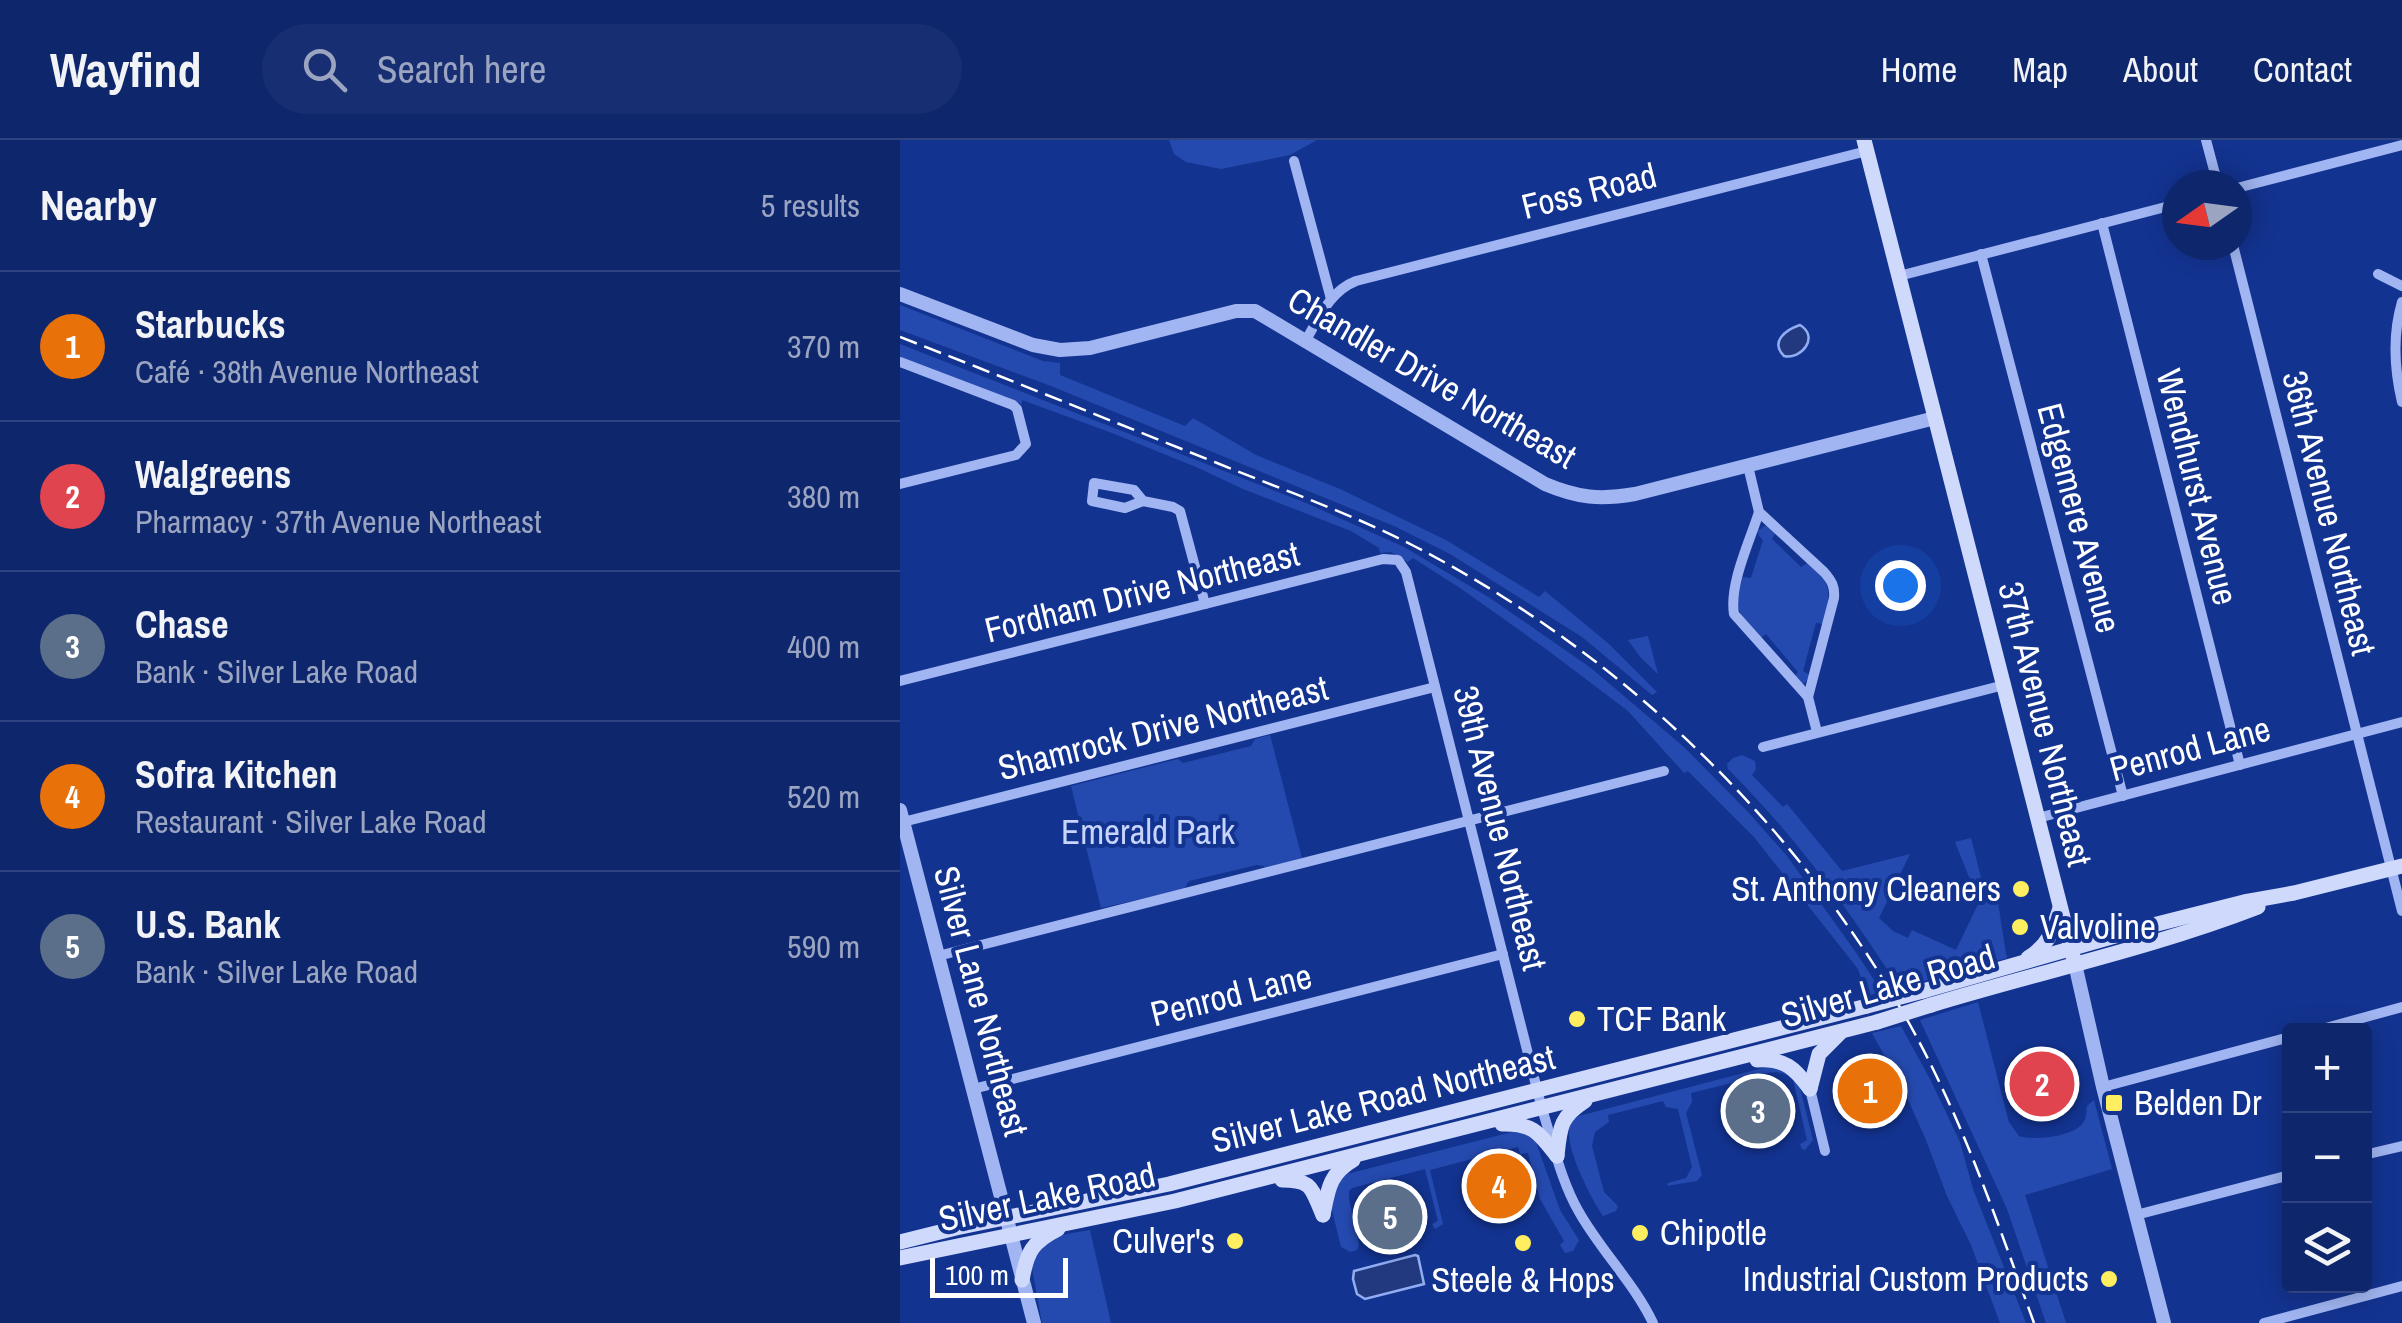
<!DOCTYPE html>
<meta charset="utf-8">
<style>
:root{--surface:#0e266c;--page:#172e72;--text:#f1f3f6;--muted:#9ba5c2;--line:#2e437f;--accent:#95b2f1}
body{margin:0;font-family:"Archivo Narrow",sans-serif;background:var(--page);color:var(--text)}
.controls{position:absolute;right:30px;bottom:30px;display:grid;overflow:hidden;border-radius:10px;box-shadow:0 5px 25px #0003}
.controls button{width:90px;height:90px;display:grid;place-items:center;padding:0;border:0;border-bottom:2px solid var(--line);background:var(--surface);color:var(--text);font:50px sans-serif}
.compass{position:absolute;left:1262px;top:30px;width:90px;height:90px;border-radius:50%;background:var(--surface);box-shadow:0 5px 25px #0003;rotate:256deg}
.scale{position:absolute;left:30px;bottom:25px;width:138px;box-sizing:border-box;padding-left:10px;border:5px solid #fff;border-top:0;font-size:28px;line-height:35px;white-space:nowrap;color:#fff;-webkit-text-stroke:8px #133390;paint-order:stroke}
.you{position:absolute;left:1000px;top:445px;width:35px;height:35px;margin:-25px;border:8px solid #fff;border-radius:50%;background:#1a73e8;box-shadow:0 0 0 15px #1a73e833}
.badge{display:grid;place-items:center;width:65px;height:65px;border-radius:50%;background:var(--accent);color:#fff;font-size:32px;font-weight:700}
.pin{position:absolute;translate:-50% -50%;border:5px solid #fff;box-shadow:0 2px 10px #0006}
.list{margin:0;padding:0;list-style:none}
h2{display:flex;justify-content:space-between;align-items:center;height:130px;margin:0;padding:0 40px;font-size:42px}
h2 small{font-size:32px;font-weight:400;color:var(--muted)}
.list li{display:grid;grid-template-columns:65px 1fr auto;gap:30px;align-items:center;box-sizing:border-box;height:150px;padding:0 40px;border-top:2px solid var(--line)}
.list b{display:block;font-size:38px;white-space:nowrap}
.list p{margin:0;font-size:32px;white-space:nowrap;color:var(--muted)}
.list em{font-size:32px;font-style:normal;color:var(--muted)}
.icon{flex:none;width:55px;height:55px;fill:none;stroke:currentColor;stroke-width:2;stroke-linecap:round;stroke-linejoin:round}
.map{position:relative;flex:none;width:1502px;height:1183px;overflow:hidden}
header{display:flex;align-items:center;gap:60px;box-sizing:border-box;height:140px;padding:0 50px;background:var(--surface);border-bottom:2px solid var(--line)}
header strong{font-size:48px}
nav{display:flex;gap:55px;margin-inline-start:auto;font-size:35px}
.search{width:700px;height:90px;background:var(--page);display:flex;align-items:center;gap:25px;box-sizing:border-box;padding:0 35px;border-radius:55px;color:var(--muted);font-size:38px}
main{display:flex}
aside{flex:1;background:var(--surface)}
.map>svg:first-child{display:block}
.green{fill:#254aaf}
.water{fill:#223980;stroke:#91adf4;stroke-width:2.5}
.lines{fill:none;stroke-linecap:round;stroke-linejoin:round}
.minor{stroke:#a0b5f1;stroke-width:10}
.tertiary{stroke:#a0b5f1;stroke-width:14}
.secondary{stroke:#ced9fc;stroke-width:15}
.rail{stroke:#fff;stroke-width:2.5;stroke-dasharray:18 8;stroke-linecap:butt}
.secondary-bridge{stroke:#ced9fc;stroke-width:15}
.poi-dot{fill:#ffef60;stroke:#133390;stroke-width:4}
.labels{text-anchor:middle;stroke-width:8;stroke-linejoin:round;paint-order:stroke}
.street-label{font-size:35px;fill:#fff;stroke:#133390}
.park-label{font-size:35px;fill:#c7d5fc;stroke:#133390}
.poi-label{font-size:35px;fill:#fff;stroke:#133390;text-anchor:start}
</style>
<header>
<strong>Wayfind</strong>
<div class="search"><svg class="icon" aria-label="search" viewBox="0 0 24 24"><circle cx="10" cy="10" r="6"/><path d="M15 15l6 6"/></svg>Search here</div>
<nav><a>Home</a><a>Map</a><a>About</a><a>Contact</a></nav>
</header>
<main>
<aside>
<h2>Nearby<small>5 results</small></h2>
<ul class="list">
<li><span class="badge" style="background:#e8710a">1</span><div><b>Starbucks</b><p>Café · 38th Avenue Northeast</p></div><em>370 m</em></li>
<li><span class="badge" style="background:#e0444e">2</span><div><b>Walgreens</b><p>Pharmacy · 37th Avenue Northeast</p></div><em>380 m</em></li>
<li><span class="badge" style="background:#5c6f8a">3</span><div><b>Chase</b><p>Bank · Silver Lake Road</p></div><em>400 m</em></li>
<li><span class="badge" style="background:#e8710a">4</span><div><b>Sofra Kitchen</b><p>Restaurant · Silver Lake Road</p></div><em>520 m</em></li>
<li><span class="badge" style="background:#5c6f8a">5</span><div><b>U.S. Bank</b><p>Bank · Silver Lake Road</p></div><em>590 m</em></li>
</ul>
</aside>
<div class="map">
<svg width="1502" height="1183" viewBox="0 0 1502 1183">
<rect width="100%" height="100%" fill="#133390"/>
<g class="green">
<path d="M 269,0 L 417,0 L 390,15 L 321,29 L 286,22 L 274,14 Z"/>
<path d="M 0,165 L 143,221 L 160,223 L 160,235 L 285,286 L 293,278 L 356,315 L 440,349 L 546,400 L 639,457 L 645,451 L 709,504 L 757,552 L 752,555 L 682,497 L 550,414 L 494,386 L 151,246 L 0,190 Z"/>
<path d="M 0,204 L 406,363 L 504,407 L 590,458 L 691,528 L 784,607 L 848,672 L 887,716 L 957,814 L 982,852 L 967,856 L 958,829 L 854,697 L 788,631 L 784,633 L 728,571 L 646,509 L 560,448 L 513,418 L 508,422 L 491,412 L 480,413 L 479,408 L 451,391 L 343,349 L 296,327 L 212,293 L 122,260 L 122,264 L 0,217 Z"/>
<path d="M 866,385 L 876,392 L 872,399 L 901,427 L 909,422 C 933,447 931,452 923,484 L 916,483 L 903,531 L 910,535 L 905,543 L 899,544 L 894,537 L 898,532 L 866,494 L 859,499 C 838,474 833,469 843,437 L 851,438 L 863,400 L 859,396 L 858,391 Z"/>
<path d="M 748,496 L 758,534 L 741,518 L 728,500 Z"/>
<path d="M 370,595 L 402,718 L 365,728 L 364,726 L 357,725 L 289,741 L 284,749 L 201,768 L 171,646 L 278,619 L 283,623 L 351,606 L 355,599 Z"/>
<path d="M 842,615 L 855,621 L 856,629 L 852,635 L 883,667 L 887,664 L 942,731 L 1010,714 L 979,778 L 993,791 L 1008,798 L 1012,790 L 1056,810 L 1079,762 L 1055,702 L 1071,698 L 1083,746 L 1094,744 C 1100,768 1102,793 1107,818 L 999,848 C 949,769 894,695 828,629 L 827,624 L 833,618 Z"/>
<path d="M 1078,862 L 1106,971 L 1109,982 L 1119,996 C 1133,1001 1173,997 1183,983 C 1187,977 1186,973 1187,966 L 1194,960 L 1212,1029 L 1125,1055 L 1166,1183 L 1146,1183 L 1107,1069 L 1020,880 Z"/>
<path d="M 1001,886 L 1031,941 L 1060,1002 L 1073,1049 L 1126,1183 L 1100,1183 L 1071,1105 L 1047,1056 L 1026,1000 L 1006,955 L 972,893 Z"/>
<path d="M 874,925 C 880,929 888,932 891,938 C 878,926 858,936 840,940 L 840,949 L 836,942 L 791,953 L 792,962 L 786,973 L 802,1035 L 797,1041 L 767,1046 L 768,1043 L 786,1038 L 792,1027 L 778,969 L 766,967 L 763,961 L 708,975 L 709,982 L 695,992 L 692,1006 L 704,1052 L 718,1066 L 716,1071 L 703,1076 C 691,1059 668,1013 669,992 C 669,985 671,984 675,977 Z"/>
<path d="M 892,935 L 898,940 L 913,1000 L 905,1010 L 902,1009 L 900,1004 L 907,1000 Z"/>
<path d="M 616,991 L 623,991 L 636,1002 L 660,1070 L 679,1100 L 673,1111 L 665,1113 L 660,1105 L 664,1101 L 640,1059 L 628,1013 L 620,1014 L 618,1007 L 530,1030 L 543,1084 L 535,1089 L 532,1084 L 538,1081 L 525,1029 L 452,1048 L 449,1051 L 449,1059 L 459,1105 L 457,1110 L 450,1112 L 441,1107 L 430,1062 L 443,1035 Z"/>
<path d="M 190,1090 L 211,1183 L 142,1183 L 131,1122 C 138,1096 167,1094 190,1090 Z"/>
</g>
<g class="water">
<path d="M 900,185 C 920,197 901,220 884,216 C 870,202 885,190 900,185 Z"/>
<path d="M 515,1115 L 518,1116 L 524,1144 L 465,1159 L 457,1154 L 453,1139 L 454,1131 Z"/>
</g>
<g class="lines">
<g class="minor">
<path d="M 1306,0 L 1318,45"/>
<path d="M 394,21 L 431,159"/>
<path d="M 1337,48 L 1502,5"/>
<path d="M 1202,83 L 1340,625"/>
<path d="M 1333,105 L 1502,771"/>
<path d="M 1081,114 L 1223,656"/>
<path d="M 1478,134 L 1502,146"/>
<path d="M 999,136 L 1277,64"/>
<path d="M 1502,162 C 1492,196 1494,228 1502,262"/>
<path d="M 406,200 C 419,178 430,151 456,141 L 967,11"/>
<path d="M 0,222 L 113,265 L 117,269 L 126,304 L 116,315 L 0,344"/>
<path d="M 848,326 L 859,372 L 924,432 C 932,441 935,447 934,458 L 908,557"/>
<path d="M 243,361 L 225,368 L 192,361 L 194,343 L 234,350 L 243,361 L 273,367 L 280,371 L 305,464"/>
<path d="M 859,372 C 850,401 829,444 834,474 L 908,557 L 917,592"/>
<path d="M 0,541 L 483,419 L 498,420 L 506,432 L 642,969 C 653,1003 661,1041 679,1072 C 701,1111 734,1143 753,1183"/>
<path d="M 863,607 L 1104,545"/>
<path d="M 1138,678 L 1502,582"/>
<path d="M 3,682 L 535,547"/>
<path d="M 38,816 L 764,631"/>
<path d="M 1415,891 L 1502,867"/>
<path d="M 1203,947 L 1390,897"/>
<path d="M 73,949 L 603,814"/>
<path d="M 910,949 L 925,1011"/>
<path d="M 1464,1015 L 1502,1006"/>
<path d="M 1236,1075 L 1390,1035"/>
<path d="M 1364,1183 L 1502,1146"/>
</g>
<g class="tertiary">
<path d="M 0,154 L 133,205 L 160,210 L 190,208 L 336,171 L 355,171 L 645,344 C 678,358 700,360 735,354 L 1035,278"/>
<path d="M 0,670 L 134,1183"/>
<path d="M 1175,824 L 1203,947 L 1264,1183"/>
</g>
<g class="secondary">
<path d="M 964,0 L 1175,824"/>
<path d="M 1128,818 C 1149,805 1153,790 1160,768"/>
<path d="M 1023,851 L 1257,784 L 1344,762 L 1394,753 L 1502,726"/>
<path d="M 1031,865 C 1139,832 1252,808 1358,767"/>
<path d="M 857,920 C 884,918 895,928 910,949"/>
<path d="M 910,949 L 919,914 L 940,893"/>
<path d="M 602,984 C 633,983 639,993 657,1016"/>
<path d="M 657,1016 C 660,987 660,977 685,961"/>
<path d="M 382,1040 C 414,1040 411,1049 423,1075"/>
<path d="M 423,1075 C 428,1050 429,1034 453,1020"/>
<path d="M 0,1102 L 56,1088 L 269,1044 L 967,866"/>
<path d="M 0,1118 L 275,1061 L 977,882"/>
<path d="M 122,1140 C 127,1112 132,1102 158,1089"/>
</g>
<path class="rail" d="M 0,197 C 106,238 211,281 317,323 C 383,350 450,373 514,406 C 720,512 895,681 1009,883 C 1062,978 1097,1081 1134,1183"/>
<g class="secondary-bridge">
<path d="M 967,866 L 1023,851"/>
<path d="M 977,882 L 1031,865"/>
</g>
</g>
<g class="poi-dot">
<circle cx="1121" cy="749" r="10"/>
<circle cx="1120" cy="787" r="10"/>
<circle cx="677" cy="879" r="10"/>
<rect x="1204" y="953" width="20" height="20" rx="5"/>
<circle cx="740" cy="1093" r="10"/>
<circle cx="335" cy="1101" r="10"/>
<circle cx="623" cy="1103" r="10"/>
<circle cx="1209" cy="1139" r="10"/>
</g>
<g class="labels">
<g class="street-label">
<text transform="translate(689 51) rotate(-14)" y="12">Foss Road</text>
<text transform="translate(532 238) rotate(30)" y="12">Chandler Drive Northeast</text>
<text transform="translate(1297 347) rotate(76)" y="12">Wendhurst Avenue</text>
<text transform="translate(1429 373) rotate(76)" y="12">36th Avenue Northeast</text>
<text transform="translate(1179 378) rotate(75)" y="12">Edgemere Avenue</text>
<text transform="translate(242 452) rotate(-14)" y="12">Fordham Drive Northeast</text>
<text transform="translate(1145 584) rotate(76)" y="12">37th Avenue Northeast</text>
<text transform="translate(263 588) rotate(-14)" y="12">Shamrock Drive Northeast</text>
<text transform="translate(1290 609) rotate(-15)" y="12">Penrod Lane</text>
<text transform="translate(600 688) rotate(76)" y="12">39th Avenue Northeast</text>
<text transform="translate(988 846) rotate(-16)" y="12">Silver Lake Road</text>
<text transform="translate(331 855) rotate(-14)" y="12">Penrod Lane</text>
<text transform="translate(81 861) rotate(75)" y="12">Silver Lane Northeast</text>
<text transform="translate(483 959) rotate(-14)" y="12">Silver Lake Road Northeast</text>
<text transform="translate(147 1057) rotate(-12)" y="12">Silver Lake Road</text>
</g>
<g class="park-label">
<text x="248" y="704">Emerald Park</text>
</g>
<g class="poi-label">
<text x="1101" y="761" text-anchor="end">St. Anthony Cleaners</text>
<text x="1140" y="799">Valvoline</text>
<text x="697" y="891">TCF Bank</text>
<text x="1234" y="975">Belden Dr</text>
<text x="760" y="1105">Chipotle</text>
<text x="315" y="1113" text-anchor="end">Culver's</text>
<text x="1189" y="1151" text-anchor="end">Industrial Custom Products</text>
<text x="623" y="1152" text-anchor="middle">Steele &amp; Hops</text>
</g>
</g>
</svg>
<div class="controls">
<button>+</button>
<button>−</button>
<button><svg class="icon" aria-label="layers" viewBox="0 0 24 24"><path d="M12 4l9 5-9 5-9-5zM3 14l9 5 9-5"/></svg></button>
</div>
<svg class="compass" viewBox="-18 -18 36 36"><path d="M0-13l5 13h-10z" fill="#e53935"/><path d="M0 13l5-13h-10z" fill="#9ba5c2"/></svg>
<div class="scale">100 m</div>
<div class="you"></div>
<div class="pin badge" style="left:970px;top:951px;background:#e8710a">1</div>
<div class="pin badge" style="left:1142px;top:944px;background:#e0444e">2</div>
<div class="pin badge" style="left:858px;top:971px;background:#5c6f8a">3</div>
<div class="pin badge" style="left:599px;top:1046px;background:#e8710a">4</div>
<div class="pin badge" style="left:490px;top:1077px;background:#5c6f8a">5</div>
</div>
</main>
